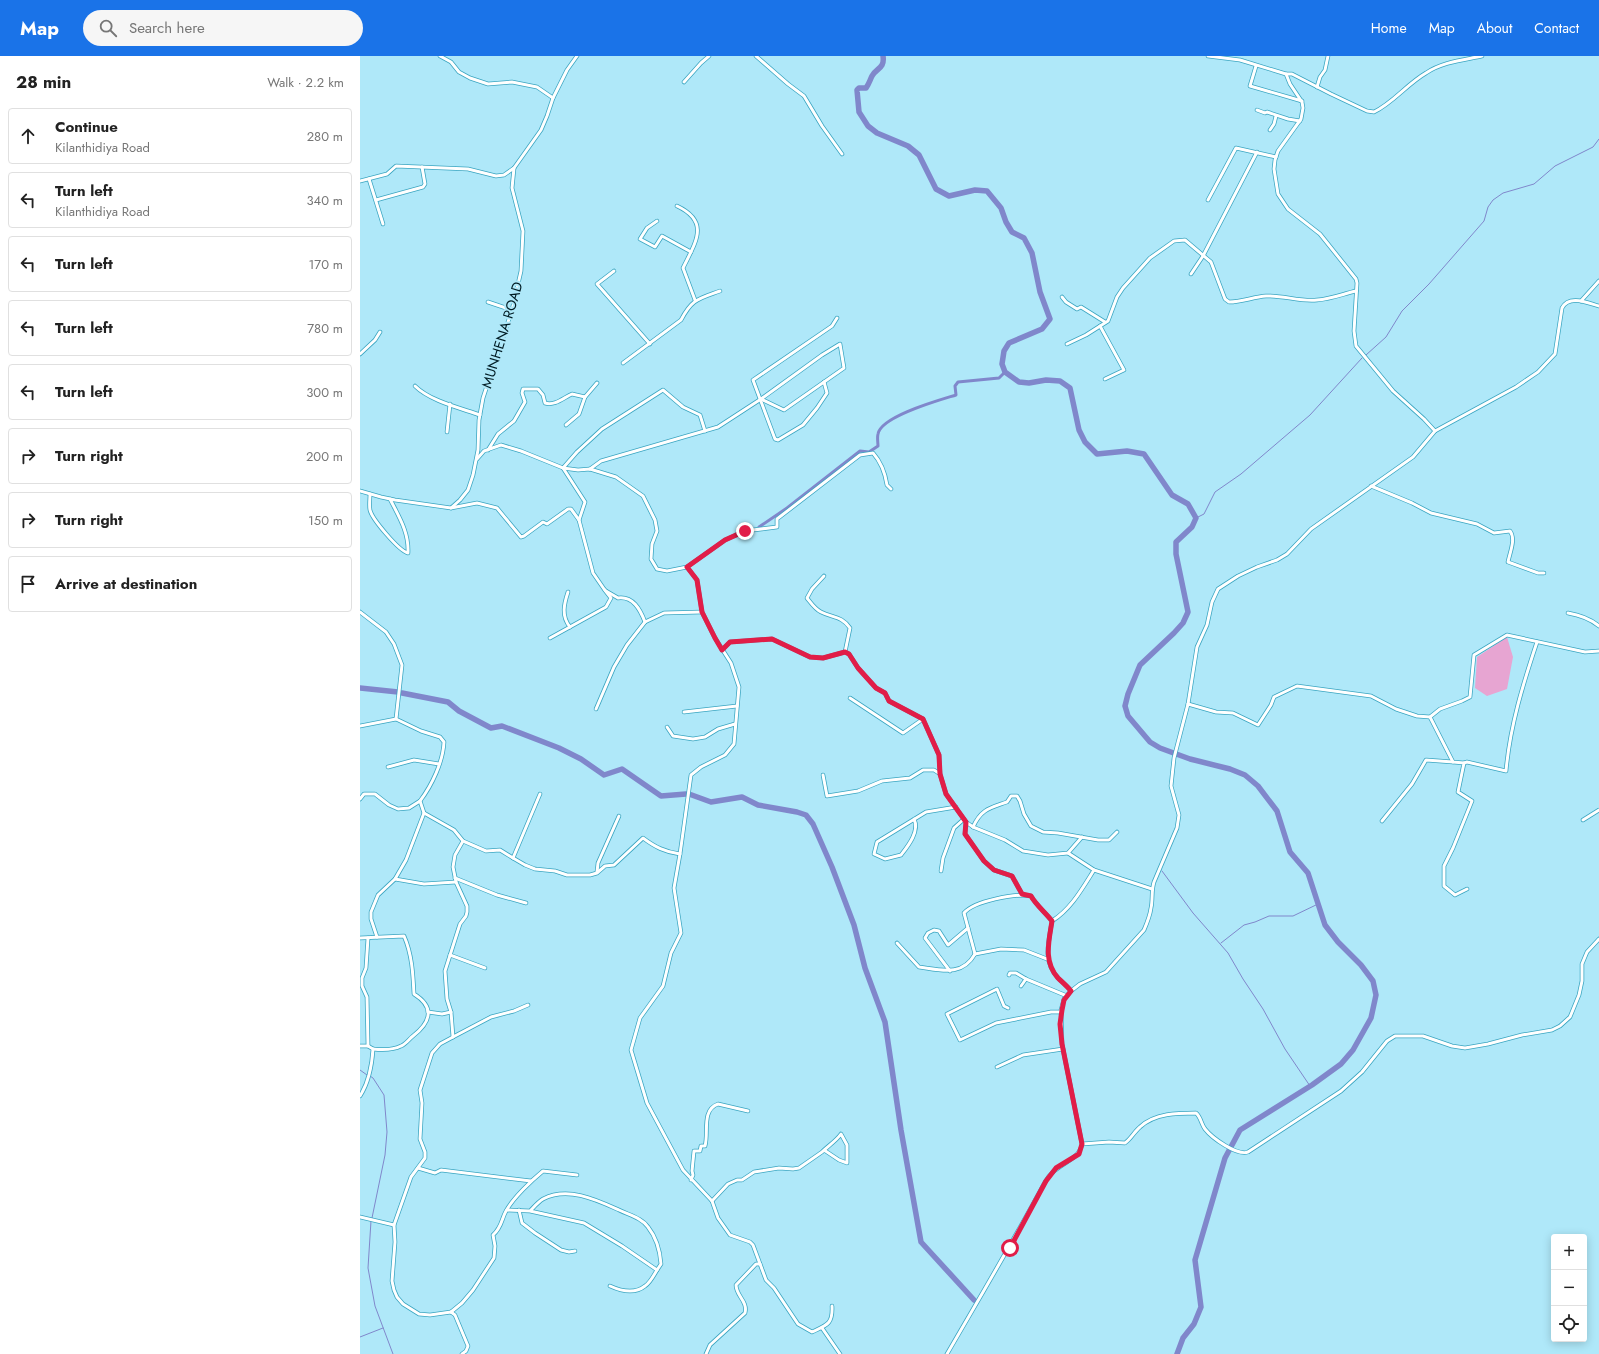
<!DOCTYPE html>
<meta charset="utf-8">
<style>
:root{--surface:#fff;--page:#f6f6f6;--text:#222;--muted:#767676;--line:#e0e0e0;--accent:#1a73e8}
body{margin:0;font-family:Jost,sans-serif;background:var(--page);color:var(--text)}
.controls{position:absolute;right:12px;bottom:12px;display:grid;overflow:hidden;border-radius:4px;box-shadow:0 2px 10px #0003}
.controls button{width:36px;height:36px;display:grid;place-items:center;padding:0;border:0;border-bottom:1px solid var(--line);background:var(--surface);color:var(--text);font:20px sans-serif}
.stop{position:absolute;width:12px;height:12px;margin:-9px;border:3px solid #e11d48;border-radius:50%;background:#fff}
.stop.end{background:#e11d48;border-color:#fff;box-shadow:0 1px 4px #0008}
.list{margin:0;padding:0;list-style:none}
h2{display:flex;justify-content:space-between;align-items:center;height:52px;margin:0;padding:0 16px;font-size:17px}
h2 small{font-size:13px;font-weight:400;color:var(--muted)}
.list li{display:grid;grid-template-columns:26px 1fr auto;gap:12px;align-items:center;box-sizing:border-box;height:56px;margin:0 8px 8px;padding:0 8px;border:1px solid var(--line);border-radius:4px}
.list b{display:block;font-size:15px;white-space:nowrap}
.list p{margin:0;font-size:13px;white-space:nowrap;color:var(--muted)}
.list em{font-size:13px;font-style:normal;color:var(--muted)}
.icon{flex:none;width:22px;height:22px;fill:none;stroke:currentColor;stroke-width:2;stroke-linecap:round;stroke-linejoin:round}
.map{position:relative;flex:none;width:1239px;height:1298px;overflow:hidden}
header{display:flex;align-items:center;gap:24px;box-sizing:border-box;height:56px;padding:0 20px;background:var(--accent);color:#fff}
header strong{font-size:19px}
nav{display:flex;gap:22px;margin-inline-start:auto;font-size:14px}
.search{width:280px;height:36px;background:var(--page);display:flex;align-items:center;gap:10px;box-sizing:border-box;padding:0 14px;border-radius:22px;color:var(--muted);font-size:15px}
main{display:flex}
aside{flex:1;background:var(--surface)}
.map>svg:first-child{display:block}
.green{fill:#e7a5d2}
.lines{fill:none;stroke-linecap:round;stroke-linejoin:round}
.stream{stroke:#8087cb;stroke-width:1}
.canal{stroke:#8087cb;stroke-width:3}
.river{stroke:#8087cb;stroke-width:5.5}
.minor-casing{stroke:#39a5c1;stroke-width:4.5}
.minor{stroke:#fff;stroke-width:3}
.route{stroke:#e11d48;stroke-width:5}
.labels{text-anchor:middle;stroke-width:4;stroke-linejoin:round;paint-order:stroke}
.street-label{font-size:14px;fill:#001c24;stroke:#afe8f9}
</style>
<header>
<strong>Map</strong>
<div class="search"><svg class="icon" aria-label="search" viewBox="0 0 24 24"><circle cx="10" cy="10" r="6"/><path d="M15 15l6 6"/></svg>Search here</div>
<nav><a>Home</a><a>Map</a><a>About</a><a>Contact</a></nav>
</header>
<main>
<aside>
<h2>28 min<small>Walk · 2.2 km</small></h2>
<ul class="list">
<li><svg class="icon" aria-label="ahead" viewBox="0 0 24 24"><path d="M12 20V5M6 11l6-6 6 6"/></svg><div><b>Continue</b><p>Kilanthidiya Road</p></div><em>280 m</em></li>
<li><svg class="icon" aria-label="left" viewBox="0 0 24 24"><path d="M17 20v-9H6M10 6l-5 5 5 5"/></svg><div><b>Turn left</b><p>Kilanthidiya Road</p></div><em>340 m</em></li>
<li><svg class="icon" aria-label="left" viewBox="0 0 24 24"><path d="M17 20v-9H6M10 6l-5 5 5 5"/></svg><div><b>Turn left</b></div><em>170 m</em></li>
<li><svg class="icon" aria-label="left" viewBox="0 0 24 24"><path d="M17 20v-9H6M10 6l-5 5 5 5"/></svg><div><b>Turn left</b></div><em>780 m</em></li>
<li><svg class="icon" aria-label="left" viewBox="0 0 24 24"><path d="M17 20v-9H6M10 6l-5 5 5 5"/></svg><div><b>Turn left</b></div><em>300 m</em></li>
<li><svg class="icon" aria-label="right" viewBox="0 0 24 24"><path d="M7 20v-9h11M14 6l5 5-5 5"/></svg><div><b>Turn right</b></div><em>200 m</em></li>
<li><svg class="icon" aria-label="right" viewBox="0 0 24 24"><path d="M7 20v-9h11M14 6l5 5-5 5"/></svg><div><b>Turn right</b></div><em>150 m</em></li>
<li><svg class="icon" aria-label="arrive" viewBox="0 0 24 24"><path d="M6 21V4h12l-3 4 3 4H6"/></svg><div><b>Arrive at destination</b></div></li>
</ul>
</aside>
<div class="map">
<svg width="1239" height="1298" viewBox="0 0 1239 1298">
<rect width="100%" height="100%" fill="#afe8f9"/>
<path class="green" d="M 1147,581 L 1153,601 L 1147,633 L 1127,640 L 1115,632 L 1117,601 Z"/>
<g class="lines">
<g class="stream">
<path d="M 1006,299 L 1026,281 L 1042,255 L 1069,228 L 1124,165 L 1128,151 L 1133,144 L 1143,137 L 1174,128 L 1195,110 L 1233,91 L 1239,83"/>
<path d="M 836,462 L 844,458 L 855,436 L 881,418 L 950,359 L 1002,302"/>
<path d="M 802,815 L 833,857 L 868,897 L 883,923 L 903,953 L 925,993 L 950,1030"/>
<path d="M 861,887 L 884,869 L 895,866 L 909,860 L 933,860 L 958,848"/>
<path d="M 0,1014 L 7,1019"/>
<path d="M 10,1020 L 13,1022 L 24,1039 L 27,1076 L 25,1099 L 12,1162"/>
<path d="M 11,1165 L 8,1212 L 15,1250 L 33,1298"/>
<path d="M 0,1281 L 23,1272"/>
</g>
<path class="canal" d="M 399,471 L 427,452 L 500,395 L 509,396 L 518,390 C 518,387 517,382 518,378 C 521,360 580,344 596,339 L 595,330 L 598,326 L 639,322 L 645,316"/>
<g class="river">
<path d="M 523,0 C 525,13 516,12 512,20 C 510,24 509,28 506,32 L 499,32 L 497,34 L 499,56 L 508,70 L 517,77 L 548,90 L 559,99 L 576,133 L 589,140 L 615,134 L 627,135 L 641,152 L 646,166 L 652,176 L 664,182 L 672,197 L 680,236 L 690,263 L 682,273 L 649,287 L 644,295 L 642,308 L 645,316 L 659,326 L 669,327 L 686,324 L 700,325 L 710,332 L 719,374 L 725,386 L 737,398 L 767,395 L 784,398 L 812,439 L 828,448 L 836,462 L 832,471 L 816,486 L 816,498 L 828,556 L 823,567 L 814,577 L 780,609 L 768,638 L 765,650 L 768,660 L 790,686 L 800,692 L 830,703 L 870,713 L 885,719 L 898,730 L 917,755 L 930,796 L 948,817 L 965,869 L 978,886 L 1001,909 L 1013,925 L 1016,939 L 1011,962 L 993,994 L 981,1008 L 952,1029 L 880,1074 L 865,1102 L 835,1204 L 841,1251 L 834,1268 L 823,1282 L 817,1298"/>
<path d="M 0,632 L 38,636"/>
<path d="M 42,637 L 88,646 L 99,655 L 131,672 L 142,670 L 199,692 L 221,703 L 244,719 L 262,713 L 301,740 L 326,738"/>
<path d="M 329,738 L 351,746 L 382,741 L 398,749 L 437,756 L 446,759 L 453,768 L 472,811 L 494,869 L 505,912 L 525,966 L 541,1074 L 561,1186 L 614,1244"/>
</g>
<defs>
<g id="minor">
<path d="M 80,0 L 91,6 L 99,16 L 110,22 L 128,28 L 152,26 L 177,31 L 193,42"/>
<path d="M 396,0 L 428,28 L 444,40 L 462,70 L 482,98"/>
<path d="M 848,0 L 880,4 L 926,18 L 930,28 L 942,46 L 943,52 L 941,63 L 918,95 L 915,104 L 914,113 L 918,138 L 928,153 L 960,178 L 996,223 L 997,227 L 994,275 L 996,290 L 1033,335 L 1064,363 L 1075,375"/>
<path d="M 896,10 L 890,30 L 942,45"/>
<path d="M 926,18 L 932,18 L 971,38 L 1007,55 L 1014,56 C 1033,47 1047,28 1066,17 C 1082,6 1103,4 1122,0"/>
<path d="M 324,26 L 341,7 L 349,0"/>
<path d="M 957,31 L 960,21 L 965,14 L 968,0"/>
<path d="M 897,54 L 905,57 L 907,56 L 928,63 L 940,65"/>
<path d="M 910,74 L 914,68 L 916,60"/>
<path d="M 9,123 L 23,168"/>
<path d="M 0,125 L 27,118 L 36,110 L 108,113 L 136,120 L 144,119 L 154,112"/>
<path d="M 16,144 L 63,131 L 65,128 L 62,111"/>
<path d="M 848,144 L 876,92 L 916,101"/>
<path d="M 317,150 C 351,166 335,187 323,212 L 335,244"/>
<path d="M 297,165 L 287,172 L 280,183 L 295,191 L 302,180 L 331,196"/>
<path d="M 254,215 L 237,228 L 290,288"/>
<path d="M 831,218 L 843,200 L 897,96"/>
<path d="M 702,241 L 706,246 L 717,253 L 721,251 L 745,266"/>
<path d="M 1221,245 L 1239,225"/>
<path d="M 128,246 L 152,254"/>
<path d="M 740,270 L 764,314 L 745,323"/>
<path d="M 707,288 L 726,279 L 748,265 L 757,241 L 763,232 L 790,202 L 814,185 L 825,184 L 851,206 L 865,243 L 869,246 C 882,246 893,241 906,240 C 923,239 940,246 957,244 C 971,243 983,238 996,235"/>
<path d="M 0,298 L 15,284 L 20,276"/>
<path d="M 263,307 L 321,264 C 332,243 338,243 360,235"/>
<path d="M 464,326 L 467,337 L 457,352 L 443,369 L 418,384 L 415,383 L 393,324 L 472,270 L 477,262"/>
<path d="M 55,330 C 70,345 100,352 120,359"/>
<path d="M 206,369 L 219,358 L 225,341"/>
<path d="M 87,376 L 90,348"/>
<path d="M 128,394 L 138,378 L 154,365 L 165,346 L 162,337 L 163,333 L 178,333 L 183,339 L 185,347 C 195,350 203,342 212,338 L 225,341 L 237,327"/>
<path d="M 117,403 L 124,395 L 141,389 L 161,395 L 203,412 L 218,414 L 230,413 L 256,421 L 283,440 L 295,464 L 297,475 L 292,488 L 291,503 L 297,513 L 307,515 L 327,511 L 365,484 L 385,475 L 417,471 L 417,463 L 500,399 L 513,397 C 521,406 525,416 527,429 L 531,433"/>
<path d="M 230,413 L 241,405 L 358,371 L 401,343 L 462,299 L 480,288 L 484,312 L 424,354 L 401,343"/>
<path d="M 1011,430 L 1052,447 L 1071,457 L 1117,468 L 1134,477 L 1150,475 C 1156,483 1150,496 1148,506 L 1178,517 L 1184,517"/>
<path d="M 0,435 L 21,441 L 35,444 L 91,452 L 100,444 L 108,434 L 113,419 L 118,394 L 119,364 L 123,342 L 152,254 L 161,215 L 163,175 L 152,132 L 154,112 L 181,74 L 187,60 L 193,42 L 207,14 L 217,0"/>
<path d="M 10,438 C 10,443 9,449 10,454 C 12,463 39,495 48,497 C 49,476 39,461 30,443"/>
<path d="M 91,452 L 117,447 L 137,452 L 161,481 L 164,480 L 183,466 L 187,468 L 208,453 L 211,453 L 219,464"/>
<path d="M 327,511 L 337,524 L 342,556 L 355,582 L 371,607 L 379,631 L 374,688 L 365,699 L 341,711 L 331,719 L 320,798 L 314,832 L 321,877 L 311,897 L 303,930 L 280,962 L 271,994 L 287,1047 L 323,1114 L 352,1145 L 358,1162 L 370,1179 L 390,1186 L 393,1189 L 406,1224 L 414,1232 L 438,1268 L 452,1276 C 467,1269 473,1268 472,1250"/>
<path d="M 464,520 L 452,533 L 447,542 C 451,547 455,553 461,556 C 473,562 482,560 490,572 L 485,596"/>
<path d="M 246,535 L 258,542 C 273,540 280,553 285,566"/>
<path d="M 208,536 C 204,548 201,560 210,571"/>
<path d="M 0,556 L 26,576 L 34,588 L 42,609 L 36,663 L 61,675 L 80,681 L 84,686 C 83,706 72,729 60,745 L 64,757 L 46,804 L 35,823 L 18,839 L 11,856 L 11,863 L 17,881"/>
<path d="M 1208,557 C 1220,559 1229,562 1239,570"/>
<path d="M 190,582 L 246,551 L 251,542 L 244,533 L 233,517 L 219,464 L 225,446 L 203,412 L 217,396 L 242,373 L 303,334 L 323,351 L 340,359 L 345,375"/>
<path d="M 362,594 L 370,586 L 412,583 L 450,601 L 463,602 L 485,596 L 489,598 L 498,612 L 516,632 L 525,637 L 529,645 L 563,663 L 579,699 L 580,718 L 586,738 L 606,766 L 613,771 C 621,753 630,752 647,746 L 651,740 L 657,740 L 660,745 L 664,758 L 671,770 L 683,776 L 698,777 L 738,784 L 749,784 L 757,776"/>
<path d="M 490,642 L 543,677 L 563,663"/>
<path d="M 828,648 L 856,656 L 873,657 L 898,669 L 911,649 L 914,641 L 937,630 L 1011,640 L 1036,653 L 1057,660 L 1070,661 L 1080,653 L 1102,645 L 1110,641 L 1114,599 L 1147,579 L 1225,596 L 1239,595"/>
<path d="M 236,653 L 254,611 L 267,589 L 285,566 L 304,557 L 342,556"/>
<path d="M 324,656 L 377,650"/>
<path d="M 1070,661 L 1093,706 L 1104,707 L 1098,736 L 1112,745 L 1093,792 L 1084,810 L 1084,830 L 1095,839 L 1107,833"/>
<path d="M 0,670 L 36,663"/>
<path d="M 307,671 L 313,680 L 333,683 L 345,681 L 358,673 L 375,668"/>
<path d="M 1104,707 L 1107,706 L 1146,715 C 1150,670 1163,628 1177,586"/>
<path d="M 28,711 L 54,704 L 79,708"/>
<path d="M 463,719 L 467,740 L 498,735 L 522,725 L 550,722 L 563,714 L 574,714 L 580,718"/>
<path d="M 0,743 L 4,738 L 15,738 L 29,749 L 38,753 L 49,752 L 60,745"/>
<path d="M 64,757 L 94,774 L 103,785 L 126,795 L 140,794 L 153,802 L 180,738"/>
<path d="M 554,763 C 560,775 548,790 541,799 L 525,803 L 514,798 L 517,786 L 566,756 L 596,751"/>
<path d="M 1223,764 L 1239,754"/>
<path d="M 1022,765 L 1052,728 L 1066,704 L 1093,706"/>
<path d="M 606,766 L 605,778 L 624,805 L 634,814 L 652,820 L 662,838"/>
<path d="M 613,771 L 645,784 L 663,795 L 688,799 L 708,797 L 722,781"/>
<path d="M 708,797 L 734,814 L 792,833"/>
<path d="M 153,802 L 165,809 L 175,813 L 195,815 L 207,819 L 230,819 L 237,817 L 245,810 L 254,809 L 283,782 C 295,791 305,796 320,798"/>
<path d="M 581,815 L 583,802 L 594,772 L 604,763"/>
<path d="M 237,816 L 238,807 L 259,760"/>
<path d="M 95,822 L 137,839 L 166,847"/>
<path d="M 35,823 L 64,828 L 96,826"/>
<path d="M 692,865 C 711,853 722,833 734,814"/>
<path d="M 0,882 L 44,880 C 52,898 53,918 54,938 C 75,951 71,966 53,980 C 49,983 46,988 41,990 C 33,994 22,994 13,993"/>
<path d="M 537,887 L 559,911 C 581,914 602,921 615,898"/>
<path d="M 90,899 L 125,912"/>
<path d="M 687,903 L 664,894 L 641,893 L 615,898 L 604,857 C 614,845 656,837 671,840 C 676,849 685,856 692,865 C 689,885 682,905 698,922 C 702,926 707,930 711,935"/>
<path d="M 590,915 L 565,882 L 568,877 L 574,874 L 579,875 L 588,889 L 608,872"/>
<path d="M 649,919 L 650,917 L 656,917 L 666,923 L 707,940"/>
<path d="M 661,930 L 666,923"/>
<path d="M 648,952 L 644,950 L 637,933 L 587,958 L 600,984 L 636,967 L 691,956 L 701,956"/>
<path d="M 68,956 L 82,958 L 91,956"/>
<path d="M 93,981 L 131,961 L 154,955 L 168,949"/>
<path d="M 0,990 L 8,990 L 13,993 C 12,1009 9,1026 0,1040"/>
<path d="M 8,990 L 7,941 L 2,930 L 2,922 L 6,912 L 8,882"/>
<path d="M 637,1011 L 663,999 L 703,993"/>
<path d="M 722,1088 L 749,1086 L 765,1087 C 771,1083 774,1076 780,1071 C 795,1057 818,1057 836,1057 C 841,1061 841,1068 845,1073 C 852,1082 877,1100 888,1096 L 981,1035 L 1002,1016 L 1027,985 L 1035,980 L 1063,980 L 1092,990 L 1105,992 L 1128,988 L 1162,979 L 1192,974 L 1200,970 L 1210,961 L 1219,939 L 1222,925 L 1222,908 L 1227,896 L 1239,883"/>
<path d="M 58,1112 L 75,1117 L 81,1114 L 171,1125"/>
<path d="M 331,1124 L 333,1119 L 332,1115 L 334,1095 L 340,1095 L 341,1090 L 345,1090 C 349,1077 341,1054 358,1048 L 388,1055"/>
<path d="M 352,1145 L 368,1128 L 377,1124 L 382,1124 L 394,1116 L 419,1112 L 433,1113 L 439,1112 L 462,1096 C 468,1090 476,1085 481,1078 L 487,1089 L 487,1107 L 479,1104 L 464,1094"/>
<path d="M 147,1154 L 170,1155 L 224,1167 L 262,1190 L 297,1214 L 301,1208 C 300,1195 296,1181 288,1171 C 282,1162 269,1159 259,1154 C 237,1144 208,1130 183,1143 C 178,1146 174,1151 170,1155"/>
<path d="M 159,1154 L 162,1167 L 175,1177 L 201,1194 L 209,1196 L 215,1195"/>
<path d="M 0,1161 L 34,1169"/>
<path d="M 250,1230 C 261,1235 275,1238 285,1230 C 290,1227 294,1219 297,1214"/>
<path d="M 91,1256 L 102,1247 L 113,1234 L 134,1202 L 135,1190 L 133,1179 C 142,1171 141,1164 146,1155 C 153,1142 172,1124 183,1115 L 217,1119"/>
<path d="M 462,1272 L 480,1298"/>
<path d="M 102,1298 L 106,1295 L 108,1290 L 95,1259 L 91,1256 L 70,1259 L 59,1258 L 43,1248 L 37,1241 L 34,1234 L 32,1225 L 35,1186 L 34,1169 L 51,1121 L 65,1102 L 65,1096 L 60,1083 L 62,1047 L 60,1034 L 72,997 L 80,988 L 93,981 L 91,956 L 87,943 L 85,915 L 100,868 L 106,860 L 107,856 L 107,850 L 96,826 L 93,811 L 95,799 L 103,785"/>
<path d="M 346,1298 L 350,1289 L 385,1257 C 388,1245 376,1240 376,1229 L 396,1208 L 400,1208"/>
<path d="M 587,1298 C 620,1241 654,1184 685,1126 C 695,1107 719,1106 722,1088 L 702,988 L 701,954 L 704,943 L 711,935 L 720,928 L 746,916 L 784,874 C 787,867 790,860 791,852 C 793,844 791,835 794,826 L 817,772 L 819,759 L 811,730 L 814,702 L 828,648 L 837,591 L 847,569 L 852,546 L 858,533 L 878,520 L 897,511 L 917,504 L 927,498 L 951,473 L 1053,401 L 1075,375 L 1156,331 L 1178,316 L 1195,298 L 1202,252 C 1209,238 1228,247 1239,250"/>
</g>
</defs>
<use href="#minor" class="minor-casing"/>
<use href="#minor" class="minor"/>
</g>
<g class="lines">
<path class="route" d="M 385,475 L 365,484 L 327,511 L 337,524 L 342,556 L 355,582 L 362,594 L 370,586 L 412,583 L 450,601 L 463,602 L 485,596 L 489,598 L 498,612 L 516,632 L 525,637 L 529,645 L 563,663 L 579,699 L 580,718 L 586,738 L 606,766 L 605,778 L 624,805 L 634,814 L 652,820 L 662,838 L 671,840 C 676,849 685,856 692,865 C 689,885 683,905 698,922 C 702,926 707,930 711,935 L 704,944 L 702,954 L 700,968 L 702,988 L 722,1088 L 719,1098 L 696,1112 L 686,1125 L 650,1192"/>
</g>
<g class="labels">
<g class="street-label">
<text transform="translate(142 279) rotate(-73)" y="5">MUNHENA ROAD</text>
</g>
</g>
</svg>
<div class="controls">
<button>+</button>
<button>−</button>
<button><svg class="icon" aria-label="locate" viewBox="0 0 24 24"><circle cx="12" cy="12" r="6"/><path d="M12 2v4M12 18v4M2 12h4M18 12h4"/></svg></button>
</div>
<div class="stop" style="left:650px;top:1192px"></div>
<div class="stop end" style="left:385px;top:475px"></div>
</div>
</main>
